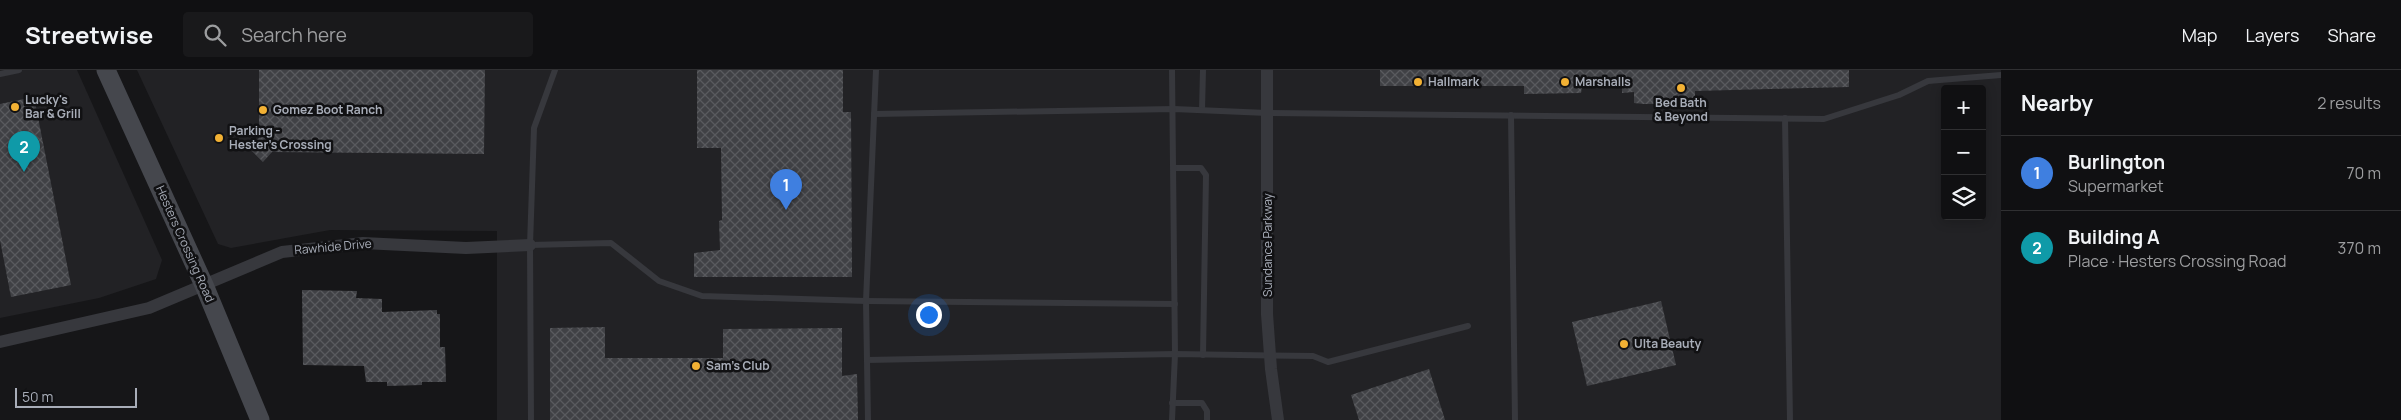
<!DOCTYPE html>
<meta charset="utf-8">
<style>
:root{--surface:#101012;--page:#19191b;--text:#f1f3f6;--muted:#9c9d9f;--line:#303032;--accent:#b45309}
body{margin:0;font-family:Manrope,sans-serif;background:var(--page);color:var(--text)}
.controls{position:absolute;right:15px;top:15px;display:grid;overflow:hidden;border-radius:5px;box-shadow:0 2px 12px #0003}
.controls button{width:45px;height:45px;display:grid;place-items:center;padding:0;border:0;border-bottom:1px solid var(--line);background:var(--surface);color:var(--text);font:25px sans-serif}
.scale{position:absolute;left:15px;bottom:12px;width:122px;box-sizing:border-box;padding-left:5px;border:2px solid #a8adb8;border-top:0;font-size:14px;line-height:18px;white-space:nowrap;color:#a8adb8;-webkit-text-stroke:4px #111113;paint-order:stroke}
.you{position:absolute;left:928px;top:244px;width:18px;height:18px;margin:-12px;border:4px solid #fff;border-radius:50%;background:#1a73e8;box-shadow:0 0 0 8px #1a73e833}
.badge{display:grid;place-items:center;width:32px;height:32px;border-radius:50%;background:var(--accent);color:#fff;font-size:16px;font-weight:700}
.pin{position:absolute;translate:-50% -41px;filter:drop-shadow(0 1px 2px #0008)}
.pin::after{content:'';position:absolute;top:26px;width:18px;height:15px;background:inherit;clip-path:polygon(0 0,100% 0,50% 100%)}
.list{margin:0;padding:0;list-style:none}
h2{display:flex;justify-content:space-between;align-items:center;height:65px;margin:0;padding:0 20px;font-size:21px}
h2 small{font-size:16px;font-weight:400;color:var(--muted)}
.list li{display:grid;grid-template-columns:32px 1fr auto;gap:15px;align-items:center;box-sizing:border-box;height:75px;padding:0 20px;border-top:1px solid var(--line)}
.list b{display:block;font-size:19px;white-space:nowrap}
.list p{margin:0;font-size:16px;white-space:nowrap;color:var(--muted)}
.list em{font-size:16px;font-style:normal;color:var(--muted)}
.icon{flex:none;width:28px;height:28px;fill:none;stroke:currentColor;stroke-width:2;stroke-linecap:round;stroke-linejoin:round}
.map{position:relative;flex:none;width:2001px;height:350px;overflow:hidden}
header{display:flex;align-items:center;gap:30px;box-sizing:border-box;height:70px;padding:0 25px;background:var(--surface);border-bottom:1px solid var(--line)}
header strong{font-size:24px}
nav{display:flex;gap:28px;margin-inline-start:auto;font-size:18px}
.search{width:350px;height:45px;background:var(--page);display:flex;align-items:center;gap:12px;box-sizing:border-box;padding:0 18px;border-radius:5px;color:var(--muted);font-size:19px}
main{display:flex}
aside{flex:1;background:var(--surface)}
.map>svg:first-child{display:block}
.built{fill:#222225;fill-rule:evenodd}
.building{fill:url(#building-cross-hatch)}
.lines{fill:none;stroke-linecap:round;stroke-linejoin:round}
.lane{stroke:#37383d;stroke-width:6}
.street{stroke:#37383d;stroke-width:12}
.secondary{stroke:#45474d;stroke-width:19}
.poi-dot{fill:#f2b134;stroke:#111113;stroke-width:2}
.labels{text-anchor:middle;stroke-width:5;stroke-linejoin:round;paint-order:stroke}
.poi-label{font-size:12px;font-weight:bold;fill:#a8adb8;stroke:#111113;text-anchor:start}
.street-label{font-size:12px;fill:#a8adb8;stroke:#111113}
</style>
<header>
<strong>Streetwise</strong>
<div class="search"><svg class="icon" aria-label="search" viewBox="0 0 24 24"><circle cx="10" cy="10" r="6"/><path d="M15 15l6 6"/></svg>Search here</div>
<nav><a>Map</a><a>Layers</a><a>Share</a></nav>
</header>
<main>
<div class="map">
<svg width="2001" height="350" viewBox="0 0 2001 350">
<defs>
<pattern id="building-cross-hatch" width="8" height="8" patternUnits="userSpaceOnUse" patternTransform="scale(1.25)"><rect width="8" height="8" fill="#404145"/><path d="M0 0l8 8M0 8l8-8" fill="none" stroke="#595a5e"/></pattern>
</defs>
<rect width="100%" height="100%" fill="#161618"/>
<g class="built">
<path d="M 0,0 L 77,0 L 162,190 L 156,209 L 99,228 L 0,248 Z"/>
<path d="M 137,0 L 2001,0 L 2001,350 L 497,350 L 497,161 L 330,160 L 231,178 L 218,174 ZM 1945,19 L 1982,19 L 1982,146 L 1945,146 Z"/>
</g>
<g class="building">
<path d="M 259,0 L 485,0 L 484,84 L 272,82 L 263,92 L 249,78 L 259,68 Z"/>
<path d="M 697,0 L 843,0 L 843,42 L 851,42 L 852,207 L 694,207 L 694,183 L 720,180 L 719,151 L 722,150 L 721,78 L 697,78 Z"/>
<path d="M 1380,0 L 1849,0 L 1849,17 L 1695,21 L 1695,29 L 1687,29 L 1687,34 L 1643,34 L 1634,33 L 1634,22 L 1622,23 L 1622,15 L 1582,16 L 1581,23 L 1524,24 L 1524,16 L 1380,16 Z"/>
<path d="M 34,27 L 71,215 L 11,227 L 0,170 L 0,34 Z"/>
<path d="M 302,220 L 357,221 L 356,228 L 382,229 L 382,242 L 437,240 L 437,244 L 440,244 L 440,277 L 445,277 L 446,312 L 422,312 L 422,315 L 387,316 L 387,312 L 366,312 L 364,296 L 303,295 Z"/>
<path d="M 1661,231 L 1676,295 L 1587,316 L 1572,252 Z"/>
<path d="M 605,257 L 605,288 L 723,288 L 723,259 L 842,258 L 842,306 L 857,304 L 858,350 L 550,350 L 550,258 Z"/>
<path d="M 1429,299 L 1445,350 L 1359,350 L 1351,325 Z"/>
</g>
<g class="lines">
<g class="lane">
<path d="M 0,4 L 19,0"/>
<path d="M 1202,40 L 1203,0"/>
<path d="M 874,44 L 1174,39 L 1267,43 L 1824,49 L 1899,25 L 1928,11 L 2001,5"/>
<path d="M 1511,45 L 1515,350"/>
<path d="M 1785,48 L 1790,350"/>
<path d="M 1174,98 L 1201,98 L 1206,105 L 1203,285"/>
<path d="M 530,175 L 611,173 L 659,211 L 702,226 L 866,231 L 1175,234"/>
<path d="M 867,290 L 1175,284 L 1313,286 L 1328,292 L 1468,256"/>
<path d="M 1172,333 L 1202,333 L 1207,341 L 1207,350"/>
<path d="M 531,350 L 530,175 L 534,58 L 555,0"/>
<path d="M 868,350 L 866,231 L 876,0"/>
<path d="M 1172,350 L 1175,284 L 1172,0"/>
</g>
<g class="street">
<path d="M 1267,0 L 1267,244 L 1271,299 L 1278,350"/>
<path d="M 0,272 L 149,238 L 282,182 L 363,173 L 466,178 L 530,175"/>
</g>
<path class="secondary" d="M 106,0 L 204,215 L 260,350"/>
</g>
<g class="poi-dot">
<circle cx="1418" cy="12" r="5"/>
<circle cx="1565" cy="12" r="5"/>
<circle cx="1681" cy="18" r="5"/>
<circle cx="15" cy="37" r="5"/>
<circle cx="263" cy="40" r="5"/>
<circle cx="219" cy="68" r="5"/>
<circle cx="1624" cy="274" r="5"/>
<circle cx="696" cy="296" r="5"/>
</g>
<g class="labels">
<g class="poi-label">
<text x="1428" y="16">Hallmark</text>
<text x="1575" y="16">Marshalls</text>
<text x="25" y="34">Lucky's<tspan x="25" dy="14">Bar &amp; Grill</tspan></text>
<text x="1681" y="37" text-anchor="middle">Bed Bath<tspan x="1681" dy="14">&amp; Beyond</tspan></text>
<text x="273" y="44">Gomez Boot Ranch</text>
<text x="229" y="65">Parking -<tspan x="229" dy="14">Hester's Crossing</tspan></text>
<text x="1634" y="278">Ulta Beauty</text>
<text x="706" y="300">Sam's Club</text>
</g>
<g class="street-label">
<text transform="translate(185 174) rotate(66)" y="4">Hesters Crossing Road</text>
<text transform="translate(1268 175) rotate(-90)" y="4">Sundance Parkway</text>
<text transform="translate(333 177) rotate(-5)" y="4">Rawhide Drive</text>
</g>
</g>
</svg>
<div class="controls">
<button>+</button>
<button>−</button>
<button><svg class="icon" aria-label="layers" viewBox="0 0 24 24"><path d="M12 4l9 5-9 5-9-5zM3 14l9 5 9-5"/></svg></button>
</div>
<div class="scale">50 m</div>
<div class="you"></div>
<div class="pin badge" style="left:786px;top:140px;background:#3f7fe0">1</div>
<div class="pin badge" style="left:24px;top:102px;background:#0f9aa8">2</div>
</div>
<aside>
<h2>Nearby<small>2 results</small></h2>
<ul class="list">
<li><span class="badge" style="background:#3f7fe0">1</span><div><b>Burlington</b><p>Supermarket</p></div><em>70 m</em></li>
<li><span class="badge" style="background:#0f9aa8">2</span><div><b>Building A</b><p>Place · Hesters Crossing Road</p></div><em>370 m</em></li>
</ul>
</aside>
</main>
